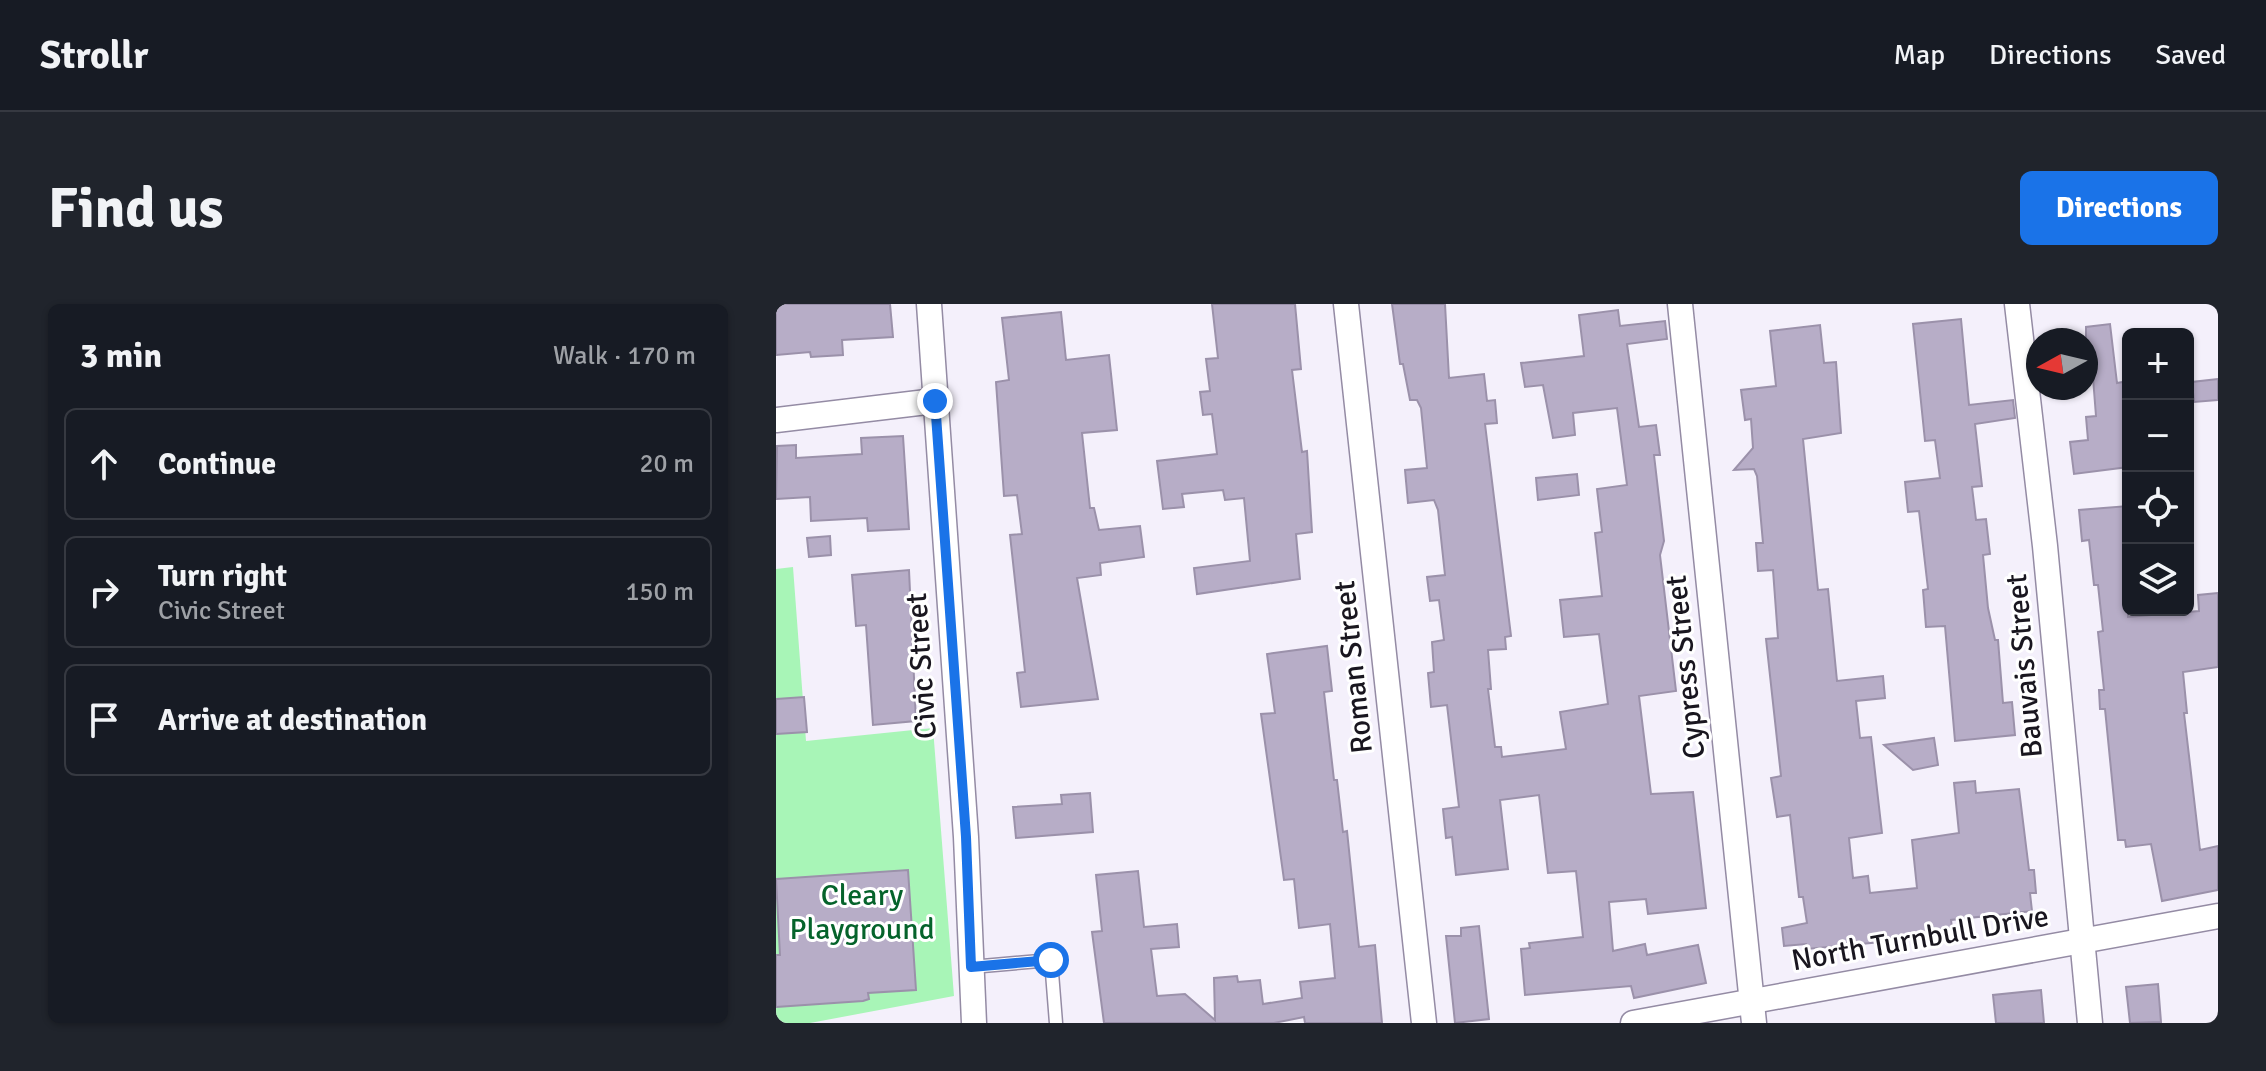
<!DOCTYPE html>
<meta charset="utf-8">
<style>
:root{--surface:#171b24;--page:#20242c;--text:#f1f3f6;--muted:#9ea1a6;--line:#363941;--accent:#1a73e8}
body{margin:0;font-family:Signika,sans-serif;background:var(--page);color:var(--text)}
.controls{position:absolute;right:24px;top:24px;display:grid;overflow:hidden;border-radius:12px;box-shadow:0 2px 6px #0004}
.controls button{width:72px;height:72px;display:grid;place-items:center;padding:0;border:0;border-bottom:2px solid var(--line);background:var(--surface);color:var(--text);font:40px sans-serif}
.compass{position:absolute;left:1250px;top:24px;width:72px;height:72px;border-radius:50%;background:var(--surface);box-shadow:0 2px 6px #0004;rotate:262deg}
.stop{position:absolute;width:24px;height:24px;margin:-18px;border:6px solid #1a73e8;border-radius:50%;background:#fff}
.stop.end{background:#1a73e8;border-color:#fff;box-shadow:0 2px 8px #0008}
.list{margin:0;padding:0;list-style:none}
h2{display:flex;justify-content:space-between;align-items:center;height:104px;margin:0;padding:0 32px;font-size:34px}
h2 small{font-size:26px;font-weight:400;color:var(--muted)}
.list li{display:grid;grid-template-columns:52px 1fr auto;gap:24px;align-items:center;box-sizing:border-box;height:112px;margin:0 16px 16px;padding:0 16px;border:2px solid var(--line);border-radius:12px}
.list b{display:block;font-size:30px;white-space:nowrap}
.list p{margin:0;font-size:26px;white-space:nowrap;color:var(--muted)}
.list em{font-size:26px;font-style:normal;color:var(--muted)}
.icon{flex:none;width:44px;height:44px;fill:none;stroke:currentColor;stroke-width:2;stroke-linecap:round;stroke-linejoin:round}
.map{position:relative;flex:none;width:1442px;height:719px;overflow:hidden;border-radius:12px}
header{display:flex;align-items:center;gap:48px;box-sizing:border-box;height:112px;padding:0 40px;background:var(--surface);border-bottom:2px solid var(--line)}
header strong{font-size:38px}
nav{display:flex;gap:44px;margin-inline-start:auto;font-size:28px}
.intro{display:flex;align-items:center;justify-content:space-between;box-sizing:border-box;height:192px;padding:0 48px}
h1{margin:0;font-size:56px}
.button{padding:20px 36px;border-radius:12px;background:var(--accent);color:#fff;font-size:28px;font-weight:700}
main{display:flex;gap:48px;padding:0 48px}
aside{flex:1;background:var(--surface);border-radius:12px;box-shadow:0 2px 6px #0004}
.map>svg:first-child{display:block}
.green{fill:#a8f5b7}
.building{fill:#b7adc7;stroke:#9b91aa;stroke-width:2}
.lines{fill:none;stroke-linecap:round;stroke-linejoin:round}
.lane-casing{stroke:#948ba4;stroke-width:15}
.street-casing{stroke:#948ba4;stroke-width:27}
.lane{stroke:#fff;stroke-width:12}
.street{stroke:#fff;stroke-width:24}
.route{stroke:#1a73e8;stroke-width:10}
.labels{text-anchor:middle;stroke-width:6;stroke-linejoin:round;paint-order:stroke}
.street-label{font-size:30px;fill:#19161f;stroke:#fff}
.park-label{font-size:30px;fill:#05632b;stroke:#fff}
</style>
<header>
<strong>Strollr</strong>
<nav><a>Map</a><a>Directions</a><a>Saved</a></nav>
</header>
<div class="intro"><h1>Find us</h1><a class="button">Directions</a></div>
<main>
<aside>
<h2>3 min<small>Walk · 170 m</small></h2>
<ul class="list">
<li><svg class="icon" aria-label="ahead" viewBox="0 0 24 24"><path d="M12 20V5M6 11l6-6 6 6"/></svg><div><b>Continue</b></div><em>20 m</em></li>
<li><svg class="icon" aria-label="right" viewBox="0 0 24 24"><path d="M7 20v-9h11M14 6l5 5-5 5"/></svg><div><b>Turn right</b><p>Civic Street</p></div><em>150 m</em></li>
<li><svg class="icon" aria-label="arrive" viewBox="0 0 24 24"><path d="M6 21V4h12l-3 4 3 4H6"/></svg><div><b>Arrive at destination</b></div></li>
</ul>
</aside>
<div class="map">
<svg width="1442" height="719" viewBox="0 0 1442 719">
<rect width="100%" height="100%" fill="#f4f0fb"/>
<path class="green" d="M 17,263 L 30,437 L 157,424 L 178,692 L 34,719 L 0,719 L 0,265 Z"/>
<g class="building">
<path d="M 0,0 L 114,0 L 117,33 L 66,36 L 67,51 L 35,53 L 34,48 L 0,51 Z"/>
<path d="M 436,0 L 519,0 L 525,65 L 516,66 L 526,148 L 531,147 L 536,228 L 520,230 L 524,275 L 421,290 L 418,264 L 474,257 L 468,194 L 449,196 L 447,186 L 406,190 L 408,203 L 387,205 L 381,157 L 441,150 L 436,110 L 427,111 L 424,88 L 434,87 L 430,55 L 442,54 Z"/>
<path d="M 616,0 L 669,0 L 673,74 L 708,70 L 711,97 L 719,96 L 721,119 L 709,120 L 735,332 L 729,333 L 730,345 L 712,346 L 715,385 L 712,385 L 719,443 L 725,443 L 726,453 L 790,445 L 784,408 L 832,400 L 823,330 L 788,333 L 784,296 L 826,292 L 819,229 L 826,228 L 821,185 L 851,181 L 841,104 L 797,109 L 799,131 L 777,134 L 767,81 L 749,83 L 745,59 L 808,52 L 803,11 L 842,6 L 844,22 L 889,17 L 891,35 L 851,40 L 863,123 L 880,121 L 884,151 L 878,151 L 888,237 L 884,251 L 900,387 L 863,392 L 875,490 L 917,488 L 930,604 L 872,610 L 870,595 L 833,598 L 837,647 L 869,640 L 871,651 L 922,641 L 930,679 L 858,694 L 855,682 L 749,691 L 745,645 L 754,644 L 753,639 L 807,633 L 800,567 L 772,569 L 763,491 L 724,496 L 732,565 L 680,571 L 676,533 L 670,534 L 667,505 L 683,503 L 671,401 L 655,403 L 652,369 L 658,368 L 656,338 L 668,336 L 663,296 L 654,297 L 651,273 L 669,271 L 662,206 L 658,196 L 632,199 L 629,166 L 651,164 L 645,104 L 641,96 L 634,96 L 627,60 L 624,60 Z"/>
<path d="M 285,8 L 290,56 L 333,51 L 341,126 L 306,129 L 314,204 L 318,204 L 323,226 L 364,222 L 368,253 L 324,259 L 325,271 L 301,274 L 322,395 L 245,403 L 241,369 L 249,368 L 234,231 L 246,230 L 241,191 L 228,192 L 220,78 L 233,76 L 226,14 Z"/>
<path d="M 1185,15 L 1193,101 L 1237,96 L 1239,114 L 1199,120 L 1206,182 L 1196,183 L 1200,216 L 1210,215 L 1214,250 L 1207,251 L 1212,304 L 1219,336 L 1222,336 L 1227,399 L 1236,398 L 1239,431 L 1179,437 L 1169,322 L 1150,323 L 1147,286 L 1152,285 L 1143,207 L 1132,208 L 1129,178 L 1164,174 L 1159,136 L 1149,137 L 1137,20 Z"/>
<path d="M 1334,20 L 1341,79 L 1352,77 L 1352,163 L 1298,170 L 1294,138 L 1312,136 L 1310,113 L 1320,112 L 1316,61 L 1310,62 L 1310,23 Z"/>
<path d="M 1044,21 L 1048,59 L 1060,58 L 1065,129 L 1027,135 L 1042,286 L 1052,285 L 1061,377 L 1107,372 L 1109,394 L 1080,397 L 1084,434 L 1095,433 L 1106,529 L 1073,534 L 1077,574 L 1092,572 L 1094,589 L 1141,584 L 1136,536 L 1183,529 L 1178,479 L 1199,477 L 1200,489 L 1243,485 L 1253,566 L 1258,566 L 1260,589 L 1254,589 L 1256,607 L 1175,616 L 1176,624 L 1170,624 L 1170,632 L 1031,645 L 1030,640 L 1008,642 L 1006,624 L 1031,619 L 1027,593 L 1023,593 L 1014,511 L 1001,513 L 995,474 L 1005,472 L 990,335 L 1002,334 L 997,266 L 982,267 L 980,239 L 987,239 L 981,172 L 978,165 L 958,166 L 977,144 L 975,115 L 969,116 L 965,86 L 1000,82 L 994,27 Z"/>
<path d="M 1442,75 L 1442,96 L 1418,98 L 1416,78 Z"/>
<path d="M 127,132 L 133,225 L 92,227 L 91,214 L 35,217 L 34,193 L 0,195 L 1,142 L 20,141 L 20,154 L 86,150 L 85,134 Z"/>
<path d="M 801,170 L 803,191 L 762,196 L 760,174 Z"/>
<path d="M 1352,202 L 1352,313 L 1423,307 L 1422,291 L 1442,289 L 1442,363 L 1407,368 L 1411,409 L 1408,409 L 1424,546 L 1442,542 L 1442,586 L 1386,597 L 1375,540 L 1350,543 L 1349,536 L 1342,536 L 1329,405 L 1324,405 L 1323,386 L 1328,386 L 1322,328 L 1327,327 L 1322,281 L 1318,281 L 1313,236 L 1306,237 L 1303,206 Z"/>
<path d="M 54,232 L 55,251 L 33,253 L 31,234 Z"/>
<path d="M 133,266 L 140,417 L 97,421 L 90,321 L 80,322 L 76,271 Z"/>
<path d="M 551,342 L 556,387 L 548,388 L 558,476 L 561,476 L 567,528 L 571,527 L 583,643 L 599,641 L 606,719 L 529,719 L 528,713 L 498,719 L 328,719 L 316,628 L 326,627 L 320,571 L 362,567 L 368,623 L 401,620 L 403,643 L 375,645 L 381,692 L 409,690 L 439,716 L 438,674 L 461,672 L 462,678 L 484,676 L 487,700 L 526,694 L 524,678 L 559,674 L 554,620 L 523,624 L 518,575 L 508,576 L 485,410 L 499,409 L 491,350 Z"/>
<path d="M 28,393 L 31,428 L 0,430 L 0,395 Z"/>
<path d="M 1158,434 L 1162,461 L 1137,466 L 1108,441 Z"/>
<path d="M 314,489 L 317,528 L 240,534 L 237,503 L 286,500 L 285,491 Z"/>
<path d="M 132,566 L 140,686 L 92,689 L 93,695 L 87,697 L 0,703 L 0,651 L 4,651 L 0,575 Z"/>
<path d="M 703,622 L 713,715 L 679,719 L 670,632 L 685,632 L 685,624 Z"/>
<path d="M 1382,680 L 1385,718 L 1354,719 L 1350,683 Z"/>
<path d="M 1265,686 L 1268,719 L 1220,719 L 1217,691 Z"/>
</g>
<g class="lines">
<defs>
<path id="lane" d="M 195,663 L 275,656 L 280,719"/>
<g id="street">
<path d="M 153,0 L 190,533 L 198,719"/>
<path d="M 570,0 L 648,719"/>
<path d="M 904,0 L 978,719"/>
<path d="M 1241,0 L 1269,242 L 1314,719"/>
<path d="M 0,116 L 159,97"/>
<path d="M 857,719 L 1442,612"/>
</g>
</defs>
<use href="#lane" class="lane-casing"/>
<use href="#street" class="street-casing"/>
<use href="#lane" class="lane"/>
<use href="#street" class="street"/>
</g>
<g class="lines">
<path class="route" d="M 159,97 L 190,533 L 195,663 L 275,656"/>
</g>
<g class="labels">
<g class="street-label">
<text transform="translate(145 362) rotate(-94)" y="10">Civic Street</text>
<text transform="translate(1248 362) rotate(-95)" y="10">Bauvais Street</text>
<text transform="translate(577 363) rotate(-96)" y="10">Roman Street</text>
<text transform="translate(909 363) rotate(-96)" y="10">Cypress Street</text>
<text transform="translate(1144 634) rotate(-10)" y="10">North Turnbull Drive</text>
</g>
<g class="park-label">
<text x="86" y="601">Cleary<tspan x="86" dy="34">Playground</tspan></text>
</g>
</g>
</svg>
<div class="controls">
<button>+</button>
<button>−</button>
<button><svg class="icon" aria-label="locate" viewBox="0 0 24 24"><circle cx="12" cy="12" r="6"/><path d="M12 2v4M12 18v4M2 12h4M18 12h4"/></svg></button>
<button><svg class="icon" aria-label="layers" viewBox="0 0 24 24"><path d="M12 4l9 5-9 5-9-5zM3 14l9 5 9-5"/></svg></button>
</div>
<svg class="compass" viewBox="-18 -18 36 36"><path d="M0-13l5 13h-10z" fill="#e53935"/><path d="M0 13l5-13h-10z" fill="#9ea1a6"/></svg>
<div class="stop" style="left:275px;top:656px"></div>
<div class="stop end" style="left:159px;top:97px"></div>
</div>
</main>
